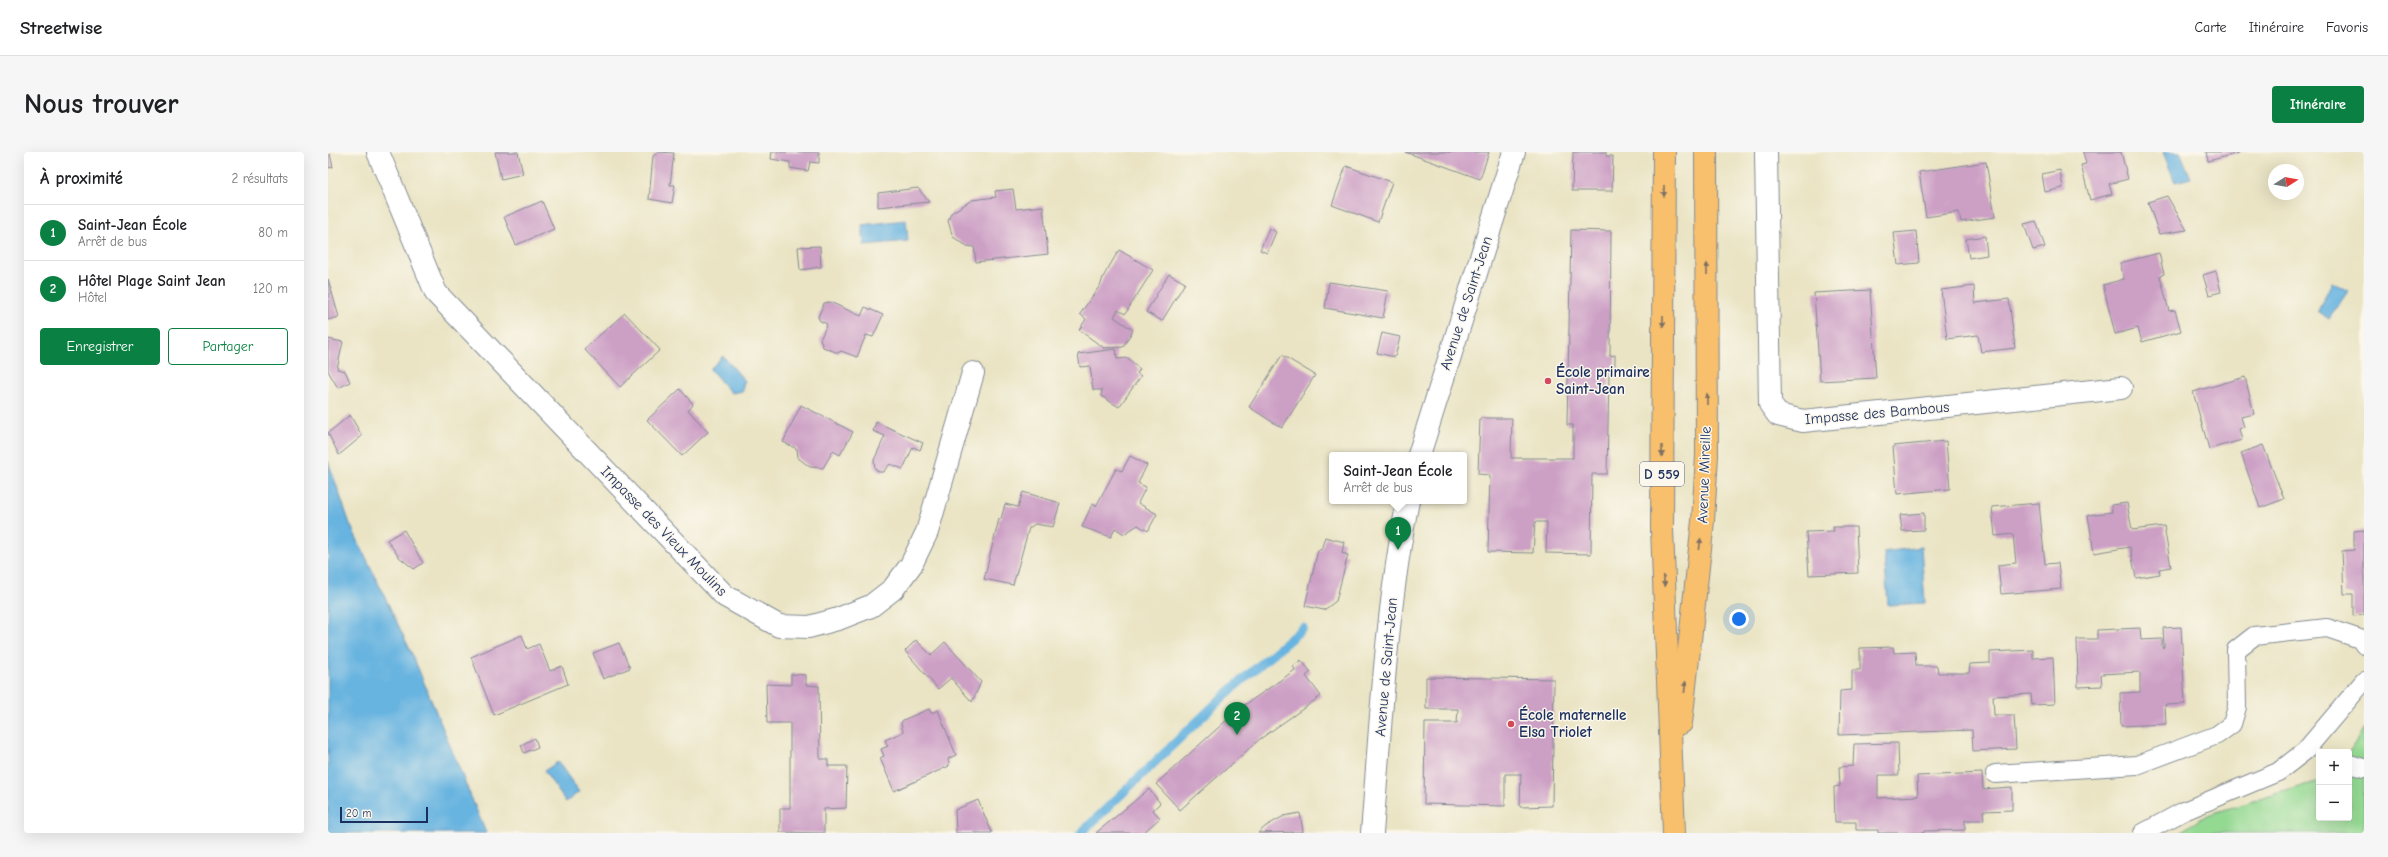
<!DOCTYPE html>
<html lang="fr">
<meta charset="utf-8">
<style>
:root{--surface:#fff;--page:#f6f6f6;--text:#202124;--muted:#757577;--line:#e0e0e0;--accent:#0b8043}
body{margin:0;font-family:"Comic Neue",sans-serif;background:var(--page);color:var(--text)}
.controls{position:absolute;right:12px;bottom:12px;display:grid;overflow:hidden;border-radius:4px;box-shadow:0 4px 16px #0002}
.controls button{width:36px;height:36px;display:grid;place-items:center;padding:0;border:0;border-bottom:1px solid var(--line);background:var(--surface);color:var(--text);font:20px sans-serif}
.compass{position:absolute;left:1940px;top:12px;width:36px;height:36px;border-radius:50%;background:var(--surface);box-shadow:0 4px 16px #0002;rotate:79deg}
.scale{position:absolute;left:12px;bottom:10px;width:88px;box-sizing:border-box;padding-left:4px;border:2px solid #1b2f5e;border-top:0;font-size:11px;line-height:14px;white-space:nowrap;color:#1b2f5e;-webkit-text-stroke:3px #fbf7ec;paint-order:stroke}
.you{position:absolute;left:1411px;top:467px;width:14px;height:14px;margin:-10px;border:3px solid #fff;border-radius:50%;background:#1a73e8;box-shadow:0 0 0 6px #1a73e833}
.badge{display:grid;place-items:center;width:26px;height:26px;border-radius:50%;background:var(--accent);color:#fff;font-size:13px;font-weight:700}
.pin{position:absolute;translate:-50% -33px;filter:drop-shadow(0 1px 2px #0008)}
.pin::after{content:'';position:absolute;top:21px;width:14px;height:12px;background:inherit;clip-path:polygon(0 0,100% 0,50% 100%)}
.popup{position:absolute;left:1001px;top:300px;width:138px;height:52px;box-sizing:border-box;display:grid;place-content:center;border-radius:4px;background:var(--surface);filter:drop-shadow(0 1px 3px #0005);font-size:13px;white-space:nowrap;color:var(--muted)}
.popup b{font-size:15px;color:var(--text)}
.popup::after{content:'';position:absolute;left:50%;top:100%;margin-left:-8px;border:8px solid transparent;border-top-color:var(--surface)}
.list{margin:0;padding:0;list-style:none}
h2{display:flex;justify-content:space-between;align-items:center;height:52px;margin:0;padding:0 16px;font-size:17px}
h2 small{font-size:13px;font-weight:400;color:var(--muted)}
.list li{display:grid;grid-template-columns:26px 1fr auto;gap:12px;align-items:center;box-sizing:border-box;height:56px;padding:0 16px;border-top:1px solid var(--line)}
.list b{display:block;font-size:15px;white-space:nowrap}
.list p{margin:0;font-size:13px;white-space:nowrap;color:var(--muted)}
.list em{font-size:13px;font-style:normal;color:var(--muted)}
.actions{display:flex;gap:8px;padding:12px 16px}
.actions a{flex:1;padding:9px 0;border:1px solid var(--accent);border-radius:4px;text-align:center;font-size:14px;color:var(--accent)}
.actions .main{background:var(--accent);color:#fff}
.map{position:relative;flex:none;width:2036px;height:681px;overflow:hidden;border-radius:4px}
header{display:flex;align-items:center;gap:24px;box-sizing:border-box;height:56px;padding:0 20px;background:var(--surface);border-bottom:1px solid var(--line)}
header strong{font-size:19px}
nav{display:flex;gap:22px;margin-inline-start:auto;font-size:14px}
.intro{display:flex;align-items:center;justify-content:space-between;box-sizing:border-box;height:96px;padding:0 24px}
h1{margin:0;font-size:28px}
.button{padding:10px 18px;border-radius:4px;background:var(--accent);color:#fff;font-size:14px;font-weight:700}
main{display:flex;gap:24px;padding:0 24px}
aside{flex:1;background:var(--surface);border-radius:4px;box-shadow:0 4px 16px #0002}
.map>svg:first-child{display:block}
.green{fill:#94d992;stroke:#588478}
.water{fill:#67b4e0;stroke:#41729f}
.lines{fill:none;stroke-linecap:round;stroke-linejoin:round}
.stream{stroke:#67b4e0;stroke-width:9}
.building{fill:#cc9fc5}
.service-casing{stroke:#828a91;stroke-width:20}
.minor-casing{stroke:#828a91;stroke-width:24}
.tertiary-casing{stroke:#828a91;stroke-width:24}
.primary-casing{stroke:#828a91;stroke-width:24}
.service{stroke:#fff;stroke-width:18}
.minor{stroke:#fff;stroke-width:22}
.tertiary{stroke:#fff;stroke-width:22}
.primary{stroke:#f8bf6c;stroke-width:22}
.oneway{fill:#7e7064}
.poi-dot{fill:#d1495b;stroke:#fbf7ec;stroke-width:1.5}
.labels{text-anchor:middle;stroke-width:3;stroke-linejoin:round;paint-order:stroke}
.shield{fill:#fbf7ec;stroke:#5e6b89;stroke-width:1}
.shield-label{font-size:14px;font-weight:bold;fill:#1b2f5e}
.street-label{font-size:15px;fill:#1b2f5e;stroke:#fbf7ec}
.poi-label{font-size:15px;font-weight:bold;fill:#1b2f5e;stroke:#fbf7ec;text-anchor:start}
</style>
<header>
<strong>Streetwise</strong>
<nav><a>Carte</a><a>Itinéraire</a><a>Favoris</a></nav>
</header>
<div class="intro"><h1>Nous trouver</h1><a class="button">Itinéraire</a></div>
<main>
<aside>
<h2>À proximité<small>2 résultats</small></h2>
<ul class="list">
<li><span class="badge">1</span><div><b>Saint-Jean École</b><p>Arrêt de bus</p></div><em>80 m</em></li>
<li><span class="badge">2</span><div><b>Hôtel Plage Saint Jean</b><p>Hôtel</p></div><em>120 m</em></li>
</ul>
<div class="actions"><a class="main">Enregistrer</a><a>Partager</a></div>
</aside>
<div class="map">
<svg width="2036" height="681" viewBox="0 0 2036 681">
<rect width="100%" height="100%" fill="#fbf7ec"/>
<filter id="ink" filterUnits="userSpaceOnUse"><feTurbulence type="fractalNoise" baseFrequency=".025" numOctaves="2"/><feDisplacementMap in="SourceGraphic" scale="8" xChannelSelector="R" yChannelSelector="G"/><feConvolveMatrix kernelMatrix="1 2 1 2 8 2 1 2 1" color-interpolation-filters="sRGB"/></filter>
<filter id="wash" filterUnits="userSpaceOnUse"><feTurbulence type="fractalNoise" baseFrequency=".012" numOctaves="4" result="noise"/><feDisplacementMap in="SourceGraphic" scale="16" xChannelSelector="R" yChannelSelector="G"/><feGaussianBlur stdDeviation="0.9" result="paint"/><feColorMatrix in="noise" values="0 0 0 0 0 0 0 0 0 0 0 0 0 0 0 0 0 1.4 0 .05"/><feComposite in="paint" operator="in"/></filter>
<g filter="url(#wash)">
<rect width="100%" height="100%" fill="#eae4c4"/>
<path class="green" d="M 2036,577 L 2036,681 L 1850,681 L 1879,663 L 1991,629 L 1991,666 L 2021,666 L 2021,600 Z"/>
<g class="water">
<path d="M 1835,0 L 1852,0 L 1863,26 L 1847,30 Z"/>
<path d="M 578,68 L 580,89 L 536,93 L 534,73 Z"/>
<path d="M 2004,130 L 2020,139 L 2001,167 L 1990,159 Z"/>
<path d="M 395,204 L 417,229 L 415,232 L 415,239 L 403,241 L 382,217 Z"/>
<path d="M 0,309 L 22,372 L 85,504 L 158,681 L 0,681 Z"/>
<path d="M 1593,395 L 1597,451 L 1560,453 L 1556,400 Z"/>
<path d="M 230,610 L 251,640 L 238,650 L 216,619 Z"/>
</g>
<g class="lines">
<path class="stream" d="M 753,681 L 898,542 L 975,476"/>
</g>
<g id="blocks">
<g class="building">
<path d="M 167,0 L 190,0 L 195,22 L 173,27 Z"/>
<path d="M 331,0 L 346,1 L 342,33 L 347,33 L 344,51 L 321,47 L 325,4 Z"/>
<path d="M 444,0 L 491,0 L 491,11 L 482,10 L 480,19 L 462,16 L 462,10 L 443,7 Z"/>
<path d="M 1077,0 L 1161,0 L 1152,27 Z"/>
<path d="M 1245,0 L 1278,0 L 1278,4 L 1285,4 L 1284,39 L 1244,39 Z"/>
<path d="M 1755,0 L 1793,0 L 1800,27 L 1781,32 L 1784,42 L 1762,48 L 1753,13 L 1758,12 Z"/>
<path d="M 1878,0 L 1911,0 L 1911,1 L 1880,9 Z"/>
<path d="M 2,2 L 5,15 L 0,16 L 0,3 Z"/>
<path d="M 1658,10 L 1667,65 L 1633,70 L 1631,60 L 1598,65 L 1591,20 Z"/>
<path d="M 1018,14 L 1064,30 L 1050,70 L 1004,53 Z"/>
<path d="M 1732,18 L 1735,36 L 1717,40 L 1714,22 Z"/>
<path d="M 590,36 L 601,50 L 550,55 L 550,41 Z"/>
<path d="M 685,37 L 688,57 L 715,54 L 720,102 L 648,110 L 646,95 L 639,94 L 625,85 L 620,69 L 623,61 L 644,48 L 668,45 L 667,39 Z"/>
<path d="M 1839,44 L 1859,78 L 1831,82 L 1820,50 Z"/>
<path d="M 214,49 L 226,77 L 188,93 L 176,65 Z"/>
<path d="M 1708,69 L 1717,95 L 1705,98 L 1696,72 Z"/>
<path d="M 941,76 L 948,80 L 939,101 L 932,98 Z"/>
<path d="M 1243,78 L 1283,79 L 1282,204 L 1287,203 L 1287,222 L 1281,223 L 1279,322 L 1264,322 L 1263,402 L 1218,401 L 1219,370 L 1207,370 L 1205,401 L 1160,400 L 1162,323 L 1150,322 L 1152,266 L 1184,266 L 1183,306 L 1245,306 L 1245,273 L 1239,273 Z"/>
<path d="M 1588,79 L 1591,111 L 1570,113 L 1566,81 Z"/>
<path d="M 1657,84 L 1659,103 L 1641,106 L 1638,87 Z"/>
<path d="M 492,94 L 493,115 L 472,118 L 470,95 Z"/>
<path d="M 791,98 L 825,118 L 797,162 L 790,158 L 786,165 L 805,178 L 795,195 L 776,196 L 751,178 L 758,167 L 752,162 L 773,132 L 775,125 Z"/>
<path d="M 1831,101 L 1836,122 L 1832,124 L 1841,159 L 1847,158 L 1853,179 L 1814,190 L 1810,176 L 1787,182 L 1775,133 L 1796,127 L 1792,111 Z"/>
<path d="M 1888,119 L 1893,140 L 1881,143 L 1875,123 Z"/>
<path d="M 841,122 L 857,131 L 834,169 L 818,160 Z"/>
<path d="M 0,127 L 11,165 L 0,168 Z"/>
<path d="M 1001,130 L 1060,139 L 1055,166 L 997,156 Z"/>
<path d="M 1646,134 L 1647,151 L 1681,147 L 1687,196 L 1653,200 L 1650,183 L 1619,187 L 1613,138 Z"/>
<path d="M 1542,138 L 1548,226 L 1492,229 L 1486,141 Z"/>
<path d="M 502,150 L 533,164 L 537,155 L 555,163 L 545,185 L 538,183 L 529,205 L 513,199 L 510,201 L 495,195 L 492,188 L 499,172 L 492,169 L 490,165 L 496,151 Z"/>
<path d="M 297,161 L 332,198 L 292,235 L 256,197 Z"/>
<path d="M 1054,181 L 1072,185 L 1067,205 L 1049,201 Z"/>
<path d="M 0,187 L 15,190 L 9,217 L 17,219 L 22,230 L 10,236 L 0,219 Z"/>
<path d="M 788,197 L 789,207 L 800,206 L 812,217 L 809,221 L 813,224 L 791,255 L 773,244 L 774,238 L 765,238 L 762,214 L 752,215 L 750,202 Z"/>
<path d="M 954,203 L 987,223 L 954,276 L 921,255 Z"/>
<path d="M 1917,225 L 1926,262 L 1913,265 L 1916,275 L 1911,277 L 1914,288 L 1881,297 L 1865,240 Z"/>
<path d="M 352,237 L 365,252 L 360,258 L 380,280 L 354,304 L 319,268 Z"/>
<path d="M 473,253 L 525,280 L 512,303 L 505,299 L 495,316 L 482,315 L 470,306 L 469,297 L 455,290 Z"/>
<path d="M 22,263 L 34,284 L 11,303 L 0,281 Z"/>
<path d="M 548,270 L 595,291 L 592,298 L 585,295 L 575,317 L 562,312 L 555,320 L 551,320 L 547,317 L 546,308 L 557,284 L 545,279 Z"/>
<path d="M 1618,289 L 1622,337 L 1569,342 L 1565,294 Z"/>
<path d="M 1935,293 L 1956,347 L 1932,356 L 1913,301 Z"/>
<path d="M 802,304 L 819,313 L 810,331 L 818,335 L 810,351 L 829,362 L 820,379 L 810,373 L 796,382 L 787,376 L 783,385 L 754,375 L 764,352 L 768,354 L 788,317 L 794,319 Z"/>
<path d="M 695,340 L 732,351 L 725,375 L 707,372 L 701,376 L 685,433 L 656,427 L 671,367 L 673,367 L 677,352 L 690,355 Z"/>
<path d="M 1711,351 L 1717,412 L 1730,411 L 1733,437 L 1673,442 L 1670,413 L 1688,411 L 1685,382 L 1667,384 L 1664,355 Z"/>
<path d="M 1799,351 L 1804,378 L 1836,374 L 1843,415 L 1831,417 L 1832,422 L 1808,426 L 1802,395 L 1766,401 L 1760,363 L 1784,360 L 1783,353 Z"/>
<path d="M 1596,361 L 1596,378 L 1574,379 L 1572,363 Z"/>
<path d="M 1505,375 L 1528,375 L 1530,421 L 1481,423 L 1478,380 L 1506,379 Z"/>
<path d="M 76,378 L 95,411 L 86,417 L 71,405 L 59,388 Z"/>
<path d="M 2036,378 L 2036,463 L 2025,464 L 2025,442 L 2016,442 L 2014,399 L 2026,398 L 2026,379 Z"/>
<path d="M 997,385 L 1016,390 L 1014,401 L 1020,403 L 1008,449 L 996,458 L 977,454 L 990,398 L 993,398 Z"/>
<path d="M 1853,475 L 1857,552 L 1837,553 L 1838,572 L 1793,574 L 1792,541 L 1812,540 L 1812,520 L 1773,522 L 1774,534 L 1750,535 L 1749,487 L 1769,487 L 1769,478 L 1812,476 L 1813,488 L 1834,487 L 1834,496 L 1836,495 L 1835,476 Z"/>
<path d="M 194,483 L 199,497 L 211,492 L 222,519 L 234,514 L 240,532 L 166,563 L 143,505 Z"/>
<path d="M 588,488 L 603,503 L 617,490 L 653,530 L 644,550 L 623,526 L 610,537 L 577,499 Z"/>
<path d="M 291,491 L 302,516 L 275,527 L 265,501 Z"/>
<path d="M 1565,495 L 1566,501 L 1587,500 L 1588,514 L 1609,514 L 1610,521 L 1641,521 L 1642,512 L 1662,511 L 1662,500 L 1705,498 L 1705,506 L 1725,505 L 1727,552 L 1704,553 L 1703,542 L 1665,544 L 1666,563 L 1686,563 L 1688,597 L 1645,599 L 1644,578 L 1511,583 L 1512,539 L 1524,538 L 1524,518 L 1532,518 L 1532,496 Z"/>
<path d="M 973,508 L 983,520 L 978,524 L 993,544 L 932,587 L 852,658 L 828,632 L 911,557 L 967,518 L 965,514 Z"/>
<path d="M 463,522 L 478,523 L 478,533 L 491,534 L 492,607 L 500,607 L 500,614 L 519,614 L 518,656 L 496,657 L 496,681 L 452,680 L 452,656 L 462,656 L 462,571 L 439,571 L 438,532 L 463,533 Z"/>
<path d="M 1098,525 L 1226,527 L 1224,654 L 1192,655 L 1193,622 L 1177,622 L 1177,654 L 1096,652 L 1097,571 L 1129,571 L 1130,557 L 1098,557 Z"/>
<path d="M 601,557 L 603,561 L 610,558 L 628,603 L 620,607 L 621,614 L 566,639 L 552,606 L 556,604 L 553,597 L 560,594 L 557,588 L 575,580 L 573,571 L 575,568 Z"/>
<path d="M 207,586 L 210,595 L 196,601 L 193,593 Z"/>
<path d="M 1570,591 L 1571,623 L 1550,623 L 1550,646 L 1590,644 L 1589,624 L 1654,621 L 1655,637 L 1684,635 L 1684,658 L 1655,659 L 1656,668 L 1637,668 L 1637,678 L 1596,679 L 1596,681 L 1550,681 L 1550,678 L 1528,678 L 1528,670 L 1507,670 L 1506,635 L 1512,634 L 1511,615 L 1525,614 L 1526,592 Z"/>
<path d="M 821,637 L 832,651 L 825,658 L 832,666 L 815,681 L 768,681 Z"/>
<path d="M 650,648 L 664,681 L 628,681 L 627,658 Z"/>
<path d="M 972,661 L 975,680 L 930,681 L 938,674 L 956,664 Z"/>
</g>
</g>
</g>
<g filter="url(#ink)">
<use href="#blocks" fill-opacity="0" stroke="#828a91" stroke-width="1"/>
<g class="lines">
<defs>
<g id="service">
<path d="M 2021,612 L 2036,616"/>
<path d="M 1667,622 L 1809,613 L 1889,583 L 1904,572 L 1909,555 L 1908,498 L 1926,484 L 1999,476 L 2032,487 L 2036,493"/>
<path d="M 1815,681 L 1856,659 L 1950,620 L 1977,599 L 2036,529"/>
</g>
<g id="minor">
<path d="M 50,0 L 108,141 L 397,444 L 451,474 L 481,475 L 510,467 L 543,454 L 565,437 L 583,413 L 599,380 L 645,221"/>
<path d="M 1438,0 L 1442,252 L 1450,263 L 1475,269 L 1793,236"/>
</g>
<g id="tertiary">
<path d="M 1091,303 L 1186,0"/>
<path d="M 1044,681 C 1053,570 1058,458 1080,349"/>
</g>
<g id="primary">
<path d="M 1336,0 L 1334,377 L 1346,681"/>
<path d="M 1353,571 L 1375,369 L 1379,303 L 1378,0"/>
</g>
</defs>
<use href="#service" class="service-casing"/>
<use href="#minor" class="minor-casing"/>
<use href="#tertiary" class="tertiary-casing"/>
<use href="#primary" class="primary-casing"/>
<use href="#service" class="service"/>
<use href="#minor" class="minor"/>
<use href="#tertiary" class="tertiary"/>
<use href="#primary" class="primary"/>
</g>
<defs><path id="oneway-solid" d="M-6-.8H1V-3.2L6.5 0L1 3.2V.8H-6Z"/></defs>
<g class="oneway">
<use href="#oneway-solid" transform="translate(1336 39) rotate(90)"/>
<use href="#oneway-solid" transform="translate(1379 117) rotate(-90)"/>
<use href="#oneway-solid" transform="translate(1335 169) rotate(90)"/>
<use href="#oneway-solid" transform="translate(1379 247) rotate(-90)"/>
<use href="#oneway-solid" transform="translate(1334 299) rotate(90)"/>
<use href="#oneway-solid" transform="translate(1372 392) rotate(-84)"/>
<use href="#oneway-solid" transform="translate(1336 429) rotate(87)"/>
<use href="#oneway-solid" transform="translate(1357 535) rotate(-84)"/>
</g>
</g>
<g class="poi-dot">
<circle cx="1220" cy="229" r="4"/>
<circle cx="1183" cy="572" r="4"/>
</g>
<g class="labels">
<rect class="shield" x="1312" y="310" width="44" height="24" rx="3"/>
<g class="shield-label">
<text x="1334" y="327">D 559</text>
</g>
<g class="street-label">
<text transform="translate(1138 151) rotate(-72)" y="5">Avenue de Saint-Jean</text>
<text transform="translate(1549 261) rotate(-5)" y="5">Impasse des Bambous</text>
<text transform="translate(1376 323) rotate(-88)" y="5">Avenue Mireille</text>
<text transform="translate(336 379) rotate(46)" y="5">Impasse des Vieux Moulins</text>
<text transform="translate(1058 515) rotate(-85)" y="5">Avenue de Saint-Jean</text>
</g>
<g class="poi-label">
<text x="1228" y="225">École primaire<tspan x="1228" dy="17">Saint-Jean</tspan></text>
<text x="1191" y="568">École maternelle<tspan x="1191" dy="17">Elsa Triolet</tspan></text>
</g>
</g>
</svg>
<div class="controls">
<button>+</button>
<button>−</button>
</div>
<svg class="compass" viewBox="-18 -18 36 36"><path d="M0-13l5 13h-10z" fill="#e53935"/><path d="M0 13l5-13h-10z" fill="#757577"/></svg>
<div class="scale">20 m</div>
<div class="you"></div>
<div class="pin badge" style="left:1070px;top:398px">1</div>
<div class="popup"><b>Saint-Jean École</b>Arrêt de bus</div>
<div class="pin badge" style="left:909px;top:583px">2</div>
</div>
</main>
